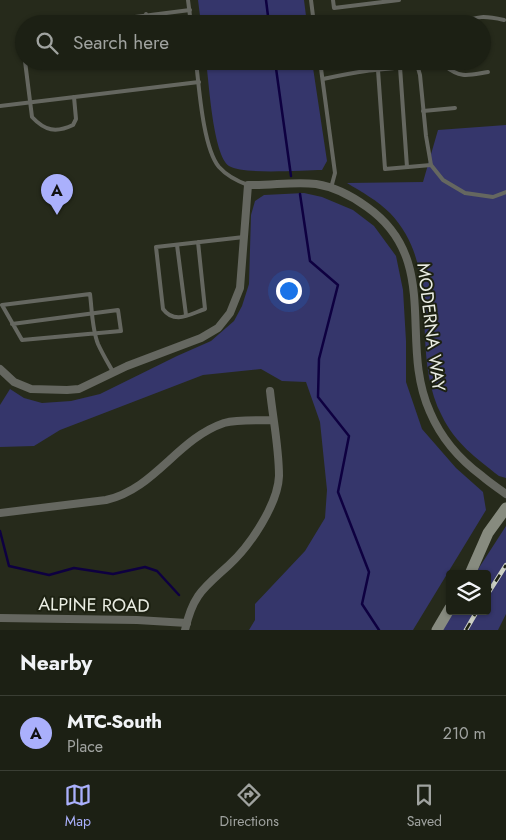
<!DOCTYPE html>
<style>
:root{--surface:#1c2014;--page:#292d22;--text:#f1f3f6;--muted:#a0a3a0;--line:#3a3e34;--accent:#aab0fc}
body{margin:0;font-family:Jost,sans-serif;background:var(--page);color:var(--text)}
.controls{position:absolute;right:15px;bottom:15px;display:grid;overflow:hidden;border-radius:5px;box-shadow:0 1px 4px #0004}
.controls button{width:45px;height:45px;display:grid;place-items:center;padding:0;border:0;border-bottom:1px solid var(--line);background:var(--surface);color:var(--text);font:25px sans-serif}
.you{position:absolute;left:288px;top:290px;width:18px;height:18px;margin:-12px;border:4px solid #fff;border-radius:50%;background:#1a73e8;box-shadow:0 0 0 8px #1a73e833}
.badge{display:grid;place-items:center;width:32px;height:32px;border-radius:50%;background:var(--accent);color:#111;font-size:16px;font-weight:700}
.pin{position:absolute;translate:-50% -41px;filter:drop-shadow(0 1px 2px #0008)}
.pin::after{content:'';position:absolute;top:26px;width:18px;height:15px;background:inherit;clip-path:polygon(0 0,100% 0,50% 100%)}
.list{margin:0;padding:0;list-style:none}
h2{display:flex;justify-content:space-between;align-items:center;height:65px;margin:0;padding:0 20px;font-size:21px}
h2 small{font-size:16px;font-weight:400;color:var(--muted)}
.list li{display:grid;grid-template-columns:32px 1fr auto;gap:15px;align-items:center;box-sizing:border-box;height:75px;padding:0 20px;border-top:1px solid var(--line)}
.list b{display:block;font-size:19px;white-space:nowrap}
.list p{margin:0;font-size:16px;white-space:nowrap;color:var(--muted)}
.list em{font-size:16px;font-style:normal;color:var(--muted)}
.icon{flex:none;width:28px;height:28px;fill:none;stroke:currentColor;stroke-width:2;stroke-linecap:round;stroke-linejoin:round}
.map{position:relative;flex:none;width:506px;height:630px;overflow:hidden}
.search{position:absolute;background:var(--surface);box-shadow:0 1px 4px #0004;left:15px;right:15px;top:15px;height:55px;display:flex;align-items:center;gap:12px;box-sizing:border-box;padding:0 18px;border-radius:28px;color:var(--muted);font-size:19px}
.sheet{height:140px;background:var(--surface)}
nav{display:flex;justify-content:space-around;align-items:center;box-sizing:border-box;height:70px;border-top:1px solid var(--line);background:var(--surface);font-size:14px;color:var(--muted)}
nav a{display:grid;justify-items:center;gap:2px}
nav .on{color:var(--accent)}
.map>svg:first-child{display:block}
.green{fill:#35366b}
.lines{fill:none;stroke-linecap:round;stroke-linejoin:round}
.stream{stroke:#0e0040;stroke-width:2.5}
.service{stroke:#656760;stroke-width:4}
.minor{stroke:#656760;stroke-width:8}
.secondary{stroke:#878b7f;stroke-width:11}
.rail-casing{stroke:#ccd0c5;stroke-width:4.5}
.rail{stroke:#1d2112;stroke-width:2.5;stroke-dasharray:8;stroke-linecap:butt}
.labels{text-anchor:middle;stroke-width:4;stroke-linejoin:round;paint-order:stroke}
.street-label{font-size:18px;fill:#eaede3;stroke:#1d2112}
</style>
<div class="map">
<svg width="506" height="630" viewBox="0 0 506 630">
<rect width="100%" height="100%" fill="#262a1b"/>
<g class="green">
<path d="M 198,0 L 304,0 L 307,24 L 201,24 Z"/>
<path d="M 206,61 L 312,61 L 327,161 L 322,170 C 303,170 244,175 229,166 C 213,155 209,82 206,61 Z"/>
<path d="M 506,125 L 506,478 L 499,476 C 476,458 455,443 442,416 C 408,351 445,271 390,213 C 378,201 362,192 347,183 L 423,182 L 438,130 Z"/>
<path d="M 304,193 L 322,197 L 353,210 L 374,226 L 396,256 L 403,290 L 406,341 L 406,382 L 422,429 L 456,468 L 483,492 L 486,510 L 413,630 L 249,630 L 255,620 L 255,604 L 305,551 L 325,518 L 327,490 L 320,422 L 306,382 L 282,381 L 261,369 L 203,375 L 60,430 L 34,446 L 0,447 L 0,405 L 10,389 L 24,398 L 42,403 L 71,401 L 100,394 L 177,356 L 211,341 L 234,321 L 242,306 L 249,284 L 251,215 L 255,201 L 264,195 Z"/>
<path d="M 506,526 L 506,614 L 498,630 L 443,630 L 452,611 L 487,611 L 487,574 L 475,574 Z"/>
</g>
<g class="lines">
<g class="stream">
<path d="M 266,0 L 269,24"/>
<path d="M 275,61 L 291,176"/>
<path d="M 300,194 L 310,261 L 338,285 L 319,359 L 318,397 L 349,436 L 338,492 L 369,572 L 362,604 L 379,630"/>
<path d="M 0,531 L 9,566 L 49,575 L 74,568 L 113,574 L 145,567 L 157,571 L 179,595"/>
</g>
<g class="service">
<path d="M 188,0 L 191,24"/>
<path d="M 311,0 L 314,24"/>
<path d="M 333,0 L 334,8 L 399,0"/>
<path d="M 146,14 L 147,24"/>
<path d="M 80,24 L 190,10"/>
<path d="M 460,24 C 477,15 486,16 504,20"/>
<path d="M 24,32 L 22,32 L 24,48"/>
<path d="M 25,61 L 32,117 C 45,131 56,133 73,125 L 76,119 L 74,97"/>
<path d="M 196,61 C 199,87 203,148 219,167 C 227,176 237,181 248,185"/>
<path d="M 320,61 L 335,173 L 331,188"/>
<path d="M 444,61 L 445,66 C 461,79 469,75 488,72"/>
<path d="M 400,67 L 407,167"/>
<path d="M 378,70 L 385,169 L 431,165 L 426,136 L 420,75 L 416,61"/>
<path d="M 323,79 C 337,76 351,73 366,71 C 382,68 402,70 416,61"/>
<path d="M 0,106 L 199,82"/>
<path d="M 423,111 L 455,108"/>
<path d="M 431,165 L 443,180 L 465,193 L 493,197 L 506,192"/>
<path d="M 198,242 L 205,309 C 190,314 175,325 163,309 L 156,247 L 244,237"/>
<path d="M 177,245 L 186,315"/>
<path d="M 12,324 L 118,310 L 121,331 L 22,340 L 2,305 L 90,294 C 92,310 92,329 98,344 C 102,353 108,363 113,372"/>
</g>
<g class="minor">
<path d="M 0,369 L 14,382 L 31,389 L 67,390 L 79,389 L 127,366 L 201,338 L 218,328 L 230,313 L 240,288 L 248,185 C 271,186 293,181 316,184 C 335,187 352,196 367,207 C 442,260 398,342 430,412 C 441,438 459,459 482,476 C 490,483 498,488 506,494"/>
<path d="M 0,513 L 106,500 C 155,489 177,439 224,423 C 239,419 258,421 273,420"/>
<path d="M 0,618 L 137,620 L 187,623"/>
<path d="M 185,630 C 193,594 204,588 229,565 C 250,546 278,504 279,476 C 279,448 273,419 270,391"/>
</g>
<g class="secondary">
<path d="M 470,574 L 488,533 L 506,508"/>
<path d="M 437,630 L 450,608"/>
</g>
<defs>
<g id="rail">
<path d="M 487,595 L 506,565"/>
<path d="M 466,630 L 477,611"/>
</g>
</defs>
<use href="#rail" class="rail-casing"/>
<use href="#rail" class="rail"/>
</g>
<g class="labels">
<g class="street-label">
<text transform="translate(431 327) rotate(83)" y="6">MODERNA WAY</text>
<text transform="translate(94 605) rotate(1)" y="6">ALPINE ROAD</text>
</g>
</g>
</svg>
<div class="controls">
<button><svg class="icon" aria-label="layers" viewBox="0 0 24 24"><path d="M12 4l9 5-9 5-9-5zM3 14l9 5 9-5"/></svg></button>
</div>
<div class="you"></div>
<div class="pin badge" style="left:57px;top:215px">A</div>
<div class="search"><svg class="icon" aria-label="search" viewBox="0 0 24 24"><circle cx="10" cy="10" r="6"/><path d="M15 15l6 6"/></svg>Search here</div>
</div>
<section class="sheet">
<h2>Nearby<small></small></h2>
<ul class="list">
<li><span class="badge">A</span><div><b>MTC-South</b><p>Place</p></div><em>210 m</em></li>
</ul>
</section>
<nav>
<a class="on"><svg class="icon" aria-label="map" viewBox="0 0 24 24"><path d="M3 6l6-2 6 2 6-2v14l-6 2-6-2-6 2zM9 4v14M15 6v14"/></svg>Map</a>
<a><svg class="icon" aria-label="directions" viewBox="0 0 24 24"><path d="M12 3l9 9-9 9-9-9zM9 14v-3h6M13 9l2 2-2 2"/></svg>Directions</a>
<a><svg class="icon" aria-label="saved" viewBox="0 0 24 24"><path d="M7 4h10v16l-5-4-5 4z"/></svg>Saved</a>
</nav>
